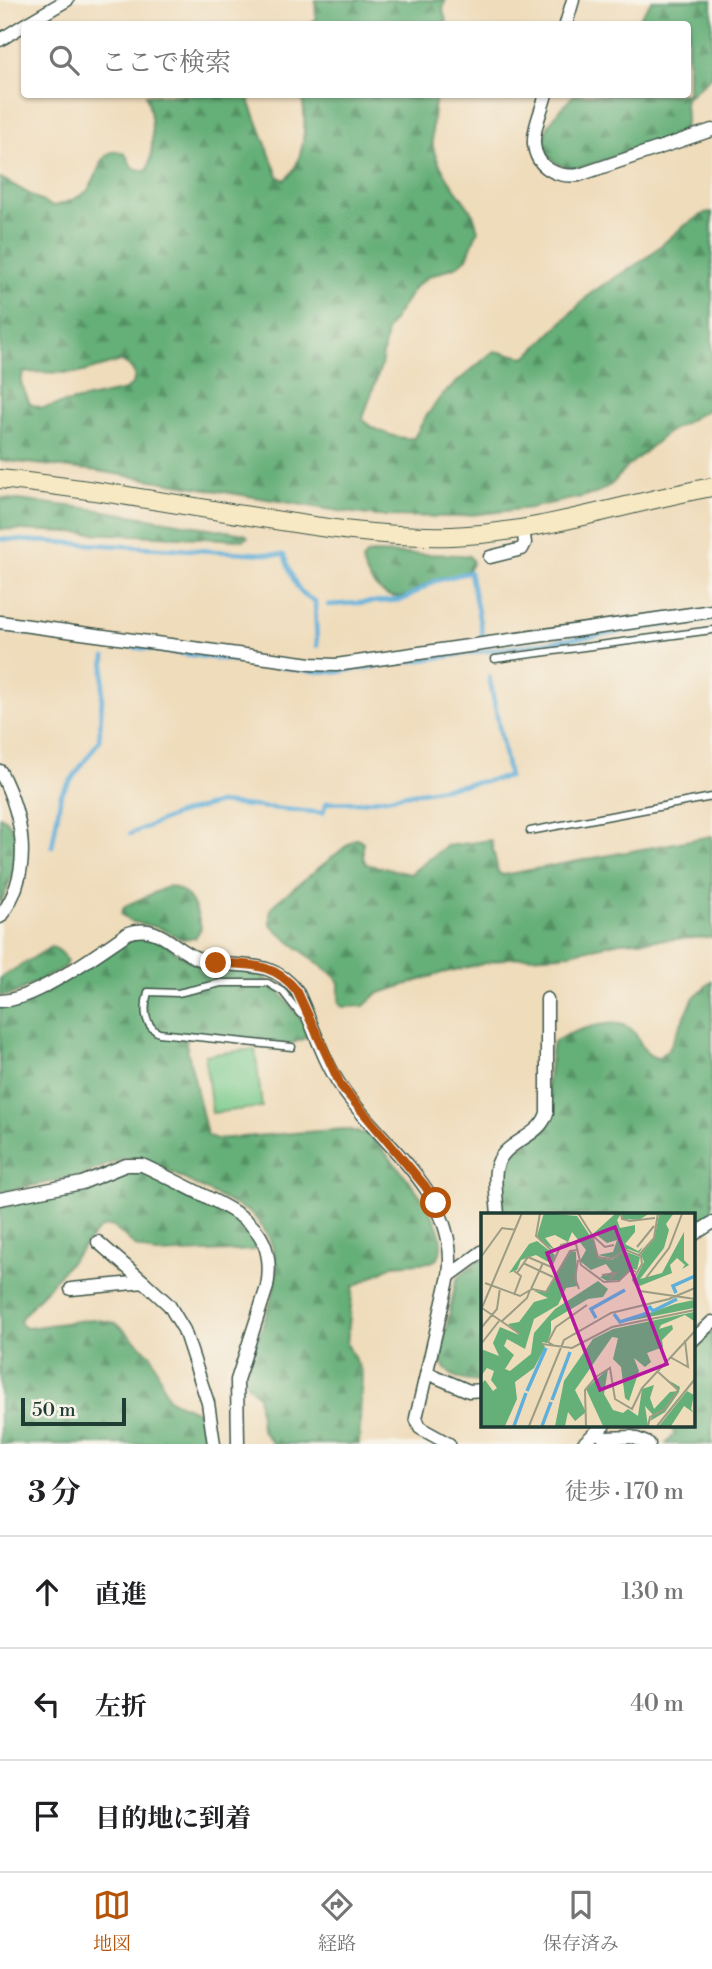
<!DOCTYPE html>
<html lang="ja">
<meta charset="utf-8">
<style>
:root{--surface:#fff;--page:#f6f6f6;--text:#202124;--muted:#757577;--line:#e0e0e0;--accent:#b45309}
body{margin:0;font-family:"Libre Bodoni","Noto Serif JP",serif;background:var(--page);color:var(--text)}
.scale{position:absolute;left:21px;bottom:18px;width:105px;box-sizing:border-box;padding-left:7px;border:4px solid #1f3d34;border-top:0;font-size:19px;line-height:24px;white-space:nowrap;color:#1f3d34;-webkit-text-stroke:5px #f7f3e8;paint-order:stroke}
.stop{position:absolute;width:21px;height:21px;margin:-16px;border:5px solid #b45309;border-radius:50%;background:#fff}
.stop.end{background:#b45309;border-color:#fff;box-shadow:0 2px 7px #0008}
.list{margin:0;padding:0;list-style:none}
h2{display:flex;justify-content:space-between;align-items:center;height:91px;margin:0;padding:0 28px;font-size:30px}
h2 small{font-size:23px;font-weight:400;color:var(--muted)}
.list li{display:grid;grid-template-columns:46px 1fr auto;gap:21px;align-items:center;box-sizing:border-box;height:112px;padding:0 28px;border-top:2px solid var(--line)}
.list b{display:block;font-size:26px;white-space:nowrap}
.list em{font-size:23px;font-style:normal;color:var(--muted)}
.icon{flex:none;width:38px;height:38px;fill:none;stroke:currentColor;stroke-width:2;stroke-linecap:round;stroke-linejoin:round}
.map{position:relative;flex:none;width:712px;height:1444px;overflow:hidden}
.search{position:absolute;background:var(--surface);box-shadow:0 2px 5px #0004;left:21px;right:21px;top:21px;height:77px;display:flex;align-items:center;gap:18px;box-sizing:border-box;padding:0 24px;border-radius:7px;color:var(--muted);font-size:26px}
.sheet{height:427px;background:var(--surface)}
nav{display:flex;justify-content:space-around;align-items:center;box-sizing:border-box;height:98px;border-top:2px solid var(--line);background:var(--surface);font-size:19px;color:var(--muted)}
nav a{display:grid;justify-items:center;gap:4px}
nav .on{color:var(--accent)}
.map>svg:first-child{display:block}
.grass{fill:#7ccb8c;stroke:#4e8460;stroke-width:2}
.forest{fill:url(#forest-firs);stroke:#427656;stroke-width:2;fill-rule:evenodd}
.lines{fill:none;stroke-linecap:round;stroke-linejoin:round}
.stream{stroke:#5eafd9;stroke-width:4.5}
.lane-casing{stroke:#3e5548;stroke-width:9}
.street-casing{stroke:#3e5548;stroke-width:15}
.secondary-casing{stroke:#3e5548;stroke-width:20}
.lane{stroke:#fff;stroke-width:6}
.street{stroke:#fff;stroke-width:12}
.secondary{stroke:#f6e9c3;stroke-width:18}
.route{stroke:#b45309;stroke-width:9}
.inset-river{fill:none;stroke:#5eafd9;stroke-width:3.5}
.inset-road{fill:none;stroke:#9c9c85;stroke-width:2}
.view{fill:#b5179e;fill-opacity:0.15;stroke:#b5179e;stroke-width:3.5}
.inset-edge{fill:none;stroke:#1f3d34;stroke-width:3.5}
</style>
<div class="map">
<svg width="712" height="1444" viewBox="0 0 712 1444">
<defs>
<pattern id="forest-firs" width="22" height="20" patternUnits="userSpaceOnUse" patternTransform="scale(1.75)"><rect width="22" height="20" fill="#65af78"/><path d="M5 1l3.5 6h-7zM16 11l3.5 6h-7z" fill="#539063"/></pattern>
</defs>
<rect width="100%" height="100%" fill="#f7f3e8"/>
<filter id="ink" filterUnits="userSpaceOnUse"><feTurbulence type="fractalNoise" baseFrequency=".0143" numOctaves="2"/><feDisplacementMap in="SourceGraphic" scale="14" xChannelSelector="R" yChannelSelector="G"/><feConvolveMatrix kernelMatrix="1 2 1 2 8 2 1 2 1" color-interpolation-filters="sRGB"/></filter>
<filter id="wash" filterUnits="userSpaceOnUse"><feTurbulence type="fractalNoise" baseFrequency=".00686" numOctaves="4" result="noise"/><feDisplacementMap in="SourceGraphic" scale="28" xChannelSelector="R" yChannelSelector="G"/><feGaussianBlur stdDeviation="1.57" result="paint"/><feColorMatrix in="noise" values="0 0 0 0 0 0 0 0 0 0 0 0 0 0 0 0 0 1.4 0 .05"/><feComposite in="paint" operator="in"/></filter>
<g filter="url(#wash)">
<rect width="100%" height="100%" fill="#efdcbb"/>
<path class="grass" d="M 255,1049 L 262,1107 L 212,1113 L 205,1055 Z"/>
<g class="forest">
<path d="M 315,0 L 445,0 L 443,11 L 447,23 L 311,24 L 316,17 Z"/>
<path d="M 652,0 L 712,0 L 712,76 L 685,99 C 684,115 692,126 676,136 L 580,168 C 568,168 558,167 550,157 C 532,135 560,110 574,95 L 688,94 L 688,24 L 635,24 Z"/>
<path d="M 247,95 L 278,176 L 284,180 C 305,167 308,116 301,95 L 436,95 C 434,111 430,129 433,146 C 436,167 461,195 473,214 L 478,230 L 467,258 L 457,266 L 428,277 L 415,287 L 387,330 L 381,366 L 364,415 L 363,419 C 371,431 401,440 414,438 L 425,418 L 442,395 L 489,355 L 494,351 L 525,357 L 532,352 L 592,292 L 645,259 L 684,226 L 705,213 L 712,212 L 712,407 L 667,433 L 627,467 L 612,484 L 595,494 L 530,508 L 454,517 L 377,516 L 339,511 L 98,471 L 0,460 L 0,178 C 11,182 47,206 52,206 C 61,206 80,197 87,191 C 98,181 99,147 120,152 C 128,154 129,161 132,168 L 147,171 C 155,150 153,115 146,95 ZM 121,361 C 136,367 140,381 125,390 L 42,408 L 30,404 L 21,383 L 23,373 L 28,372 L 79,373 Z"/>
<path d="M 0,498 L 93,509 L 245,534 L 248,537 L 244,540 L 0,529 Z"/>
<path d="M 372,553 L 461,555 L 469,556 L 473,562 C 467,578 448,575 434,580 C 424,584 415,593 405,596 C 382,602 367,580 362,561 L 366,555 Z"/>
<path d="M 0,816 C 29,831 12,882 0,904 Z"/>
<path d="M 712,836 L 712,937 L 620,942 L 561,955 L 508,958 L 442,973 L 377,994 L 364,1006 L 343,1007 L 339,1004 L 339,983 L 336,977 L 280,934 L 270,923 L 270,910 L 279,900 L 355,839 L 359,839 L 363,842 L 363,857 L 366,864 L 410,874 L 446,846 L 491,840 L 498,872 L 503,875 Z"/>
<path d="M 169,886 C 190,890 197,909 201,928 L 195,938 L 182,939 L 160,928 L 130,921 L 121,914 L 125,906 Z"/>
<path d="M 148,935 L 164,943 L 187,960 L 252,970 C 274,980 293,1010 308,1028 L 307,1037 L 291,1044 L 189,1035 L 186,1043 L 207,1135 L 216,1139 L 345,1129 L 366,1134 L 374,1140 C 393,1162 458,1228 437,1259 L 431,1262 L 394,1265 L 353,1287 L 347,1344 L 362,1373 L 359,1444 L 273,1444 L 261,1429 L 258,1395 L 247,1384 L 245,1378 C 259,1317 304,1267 251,1213 L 143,1158 L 124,1158 L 80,1176 L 0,1192 L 0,1007 C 30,1006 101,956 130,938 Z"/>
<path d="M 51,947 C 59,949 64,954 67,961 L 64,968 L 11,995 L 0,996 L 0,978 Z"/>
<path d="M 712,981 L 712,1216 L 693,1228 L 693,1215 L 502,1215 C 500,1159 496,1164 542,1132 L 552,1045 L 554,1042 C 570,1032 618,1013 633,1031 C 642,1042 642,1055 658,1058 L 669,1049 L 694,997 Z"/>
<path d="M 140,1172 L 230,1217 L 242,1224 L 256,1242 L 255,1250 L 156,1254 L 137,1247 L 112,1226 L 103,1227 L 97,1231 L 22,1317 L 20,1322 L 23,1327 L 28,1328 L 92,1319 L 116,1323 L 152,1356 L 168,1399 L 200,1413 L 205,1444 L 0,1444 L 0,1207 L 84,1190 L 127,1173 Z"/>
<path d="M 483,1257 L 483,1381 C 465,1383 445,1377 440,1358 L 456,1281 L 459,1276 Z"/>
<path d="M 712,1330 L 712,1444 L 666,1444 L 675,1434 L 669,1425 L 693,1425 L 693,1347 Z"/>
</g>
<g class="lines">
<g class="stream">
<path d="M 0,539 L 284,555 C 292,574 294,593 315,601 L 317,646"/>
<path d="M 328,605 L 402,600 L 435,581 L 470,572 L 483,638"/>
<path d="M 0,629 L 310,671 L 336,672 L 712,619"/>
<path d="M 130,834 L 175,815 L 219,803 L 323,813 L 326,803 L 361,802 L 509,777 L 489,676"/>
<path d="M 52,847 L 61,794 L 99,741 L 105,657"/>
</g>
</g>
</g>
<g filter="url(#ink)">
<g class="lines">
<defs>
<g id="lane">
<path d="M 495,659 L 712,630"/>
<path d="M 530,831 L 712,797"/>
<path d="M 292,1047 L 159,1033 C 143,1025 144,1007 148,992 L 178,993 L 221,983 L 268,983 L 283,992 L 300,1014 L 307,1013"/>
</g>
<g id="street">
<path d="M 26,24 L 67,0"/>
<path d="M 566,24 L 573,0"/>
<path d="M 0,40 L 24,25"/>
<path d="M 546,94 C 542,110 533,128 534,144 C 536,168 558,178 579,175 L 712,130"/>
<path d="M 490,557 L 522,549 L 525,543 L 523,528"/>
<path d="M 0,622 L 311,664 L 336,665 L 712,611"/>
<path d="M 0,771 C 24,818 34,872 0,917"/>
<path d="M 0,1001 C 34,1001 98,953 128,933 C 161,922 173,951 202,960 C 240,971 268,955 297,991 C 312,1022 322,1059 342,1088 C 382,1147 460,1194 449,1276 L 416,1418 L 420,1428 L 449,1444"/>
<path d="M 0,1199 L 82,1183 L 126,1165 L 142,1165 C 162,1174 181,1184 201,1194 C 244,1216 277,1231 267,1287 L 237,1380 L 238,1444"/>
<path d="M 498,1215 C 497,1200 494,1184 496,1170 C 501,1140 539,1140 547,1113 L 547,999"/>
<path d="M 693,1235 L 712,1223"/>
<path d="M 98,1242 L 144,1282"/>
<path d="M 449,1276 L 483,1251"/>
<path d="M 71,1289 L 144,1282 L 169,1305 L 184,1330 L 208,1403 L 214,1444"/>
<path d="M 693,1340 L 712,1322"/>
<path d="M 427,1373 L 469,1391 L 483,1390"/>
<path d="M 597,1431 L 604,1438 L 632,1437 L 649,1444"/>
<path d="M 583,1444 L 604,1425"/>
</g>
<path id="secondary" d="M 0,479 C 77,487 154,500 231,513 C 304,525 377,538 452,536 C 540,533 625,503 712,487"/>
</defs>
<use href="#lane" class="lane-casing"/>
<use href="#street" class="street-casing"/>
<use href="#secondary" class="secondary-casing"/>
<use href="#lane" class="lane"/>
<use href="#street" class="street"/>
<use href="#secondary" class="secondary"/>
</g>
</g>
<g class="lines" filter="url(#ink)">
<path class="route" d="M 216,963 C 250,965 274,962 297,991 L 341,1086 L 425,1186 L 436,1203"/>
</g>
<g transform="translate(481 1213)">
<rect width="214" height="214" fill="#efdcbb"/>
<path d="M 63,0 L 96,3 L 113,29 L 117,45 L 131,47 L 143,38 L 159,44 L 156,57 L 152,56 L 139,67 L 126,68 L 119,64 L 131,59 L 125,51 L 110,57 L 99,48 L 105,37 L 91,19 L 87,29 L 74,22 L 64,25 L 73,36 L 79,33 L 74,37 L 60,29 L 56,23 ZM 135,0 L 169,0 L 158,7 L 142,6 L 140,1 L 136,7 L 139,15 L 154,12 L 154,19 L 144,31 L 157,38 L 162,34 L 158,40 L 147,36 L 130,45 L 117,42 L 132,39 L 136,27 L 126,30 L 113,20 ZM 193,0 L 185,11 L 188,17 L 183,35 L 159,66 L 181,60 L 203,19 L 203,47 L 208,52 L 201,56 L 204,52 L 196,45 L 189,52 L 191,60 L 156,74 L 153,69 L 163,49 L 160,41 L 173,26 L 178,2 ZM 56,28 L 74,42 L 71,51 L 55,42 L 40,47 L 36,57 L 28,60 L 48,31 ZM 90,38 L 95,39 L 96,73 L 85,75 L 77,92 L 53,106 L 44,136 L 26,126 L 23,133 L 33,142 L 24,156 L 29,158 L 50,141 L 53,120 L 74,96 L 117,68 L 127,76 L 122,84 L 107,86 L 70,108 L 70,119 L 66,130 L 61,129 L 64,134 L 53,155 L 34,169 L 36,186 L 24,213 L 0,213 L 0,171 L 4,167 L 12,178 L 16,175 L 10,167 L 13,158 L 6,155 L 0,163 L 0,136 L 18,143 L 12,130 L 19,114 L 38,122 L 27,111 L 38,109 L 53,89 L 67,85 L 53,78 L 65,79 ZM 213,87 L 213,95 L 143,109 L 194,91 ZM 213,99 L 213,108 L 204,102 L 180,112 L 178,116 L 191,112 L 192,116 L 181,127 L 182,134 L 166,140 L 170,149 L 164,154 L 153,145 L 158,158 L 148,188 L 144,185 L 140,154 L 132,146 L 137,125 L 131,124 L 94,177 L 105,199 L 94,208 L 87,199 L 84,213 L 74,213 L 83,168 L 112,126 L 132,116 ZM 127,156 L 123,181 L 132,197 L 142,200 L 147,196 L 157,203 L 161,176 L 173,172 L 169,185 L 173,196 L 189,179 L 197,178 L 189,168 L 199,174 L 198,179 L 184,199 L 169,208 L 172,202 L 164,193 L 167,213 L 122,213 L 105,176 ZM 206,178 L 213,182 L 210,196 L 213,200 L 203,193 L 190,213 L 178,213 Z" fill="#65af78"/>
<path class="inset-river" d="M 195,80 L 192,73 L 214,63M 168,93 L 172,98 L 196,86M 133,101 L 139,109 L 167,100 L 166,93M 115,105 L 110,96 L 144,77M 46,178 L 65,135M 71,187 L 89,139M 33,213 L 45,180M 61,213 L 70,189"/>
<path class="inset-road" d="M 59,0 L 55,23 L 70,37 L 78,37M 97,0 L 111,22 L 117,44 L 130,46 L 145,37 L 160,43 L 161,51 L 152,67 L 159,78 L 214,86M 140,0 L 141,6 L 149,8 L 174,5M 111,22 L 124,34 L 133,32M 156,34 L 173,13M 158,42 L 173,25 L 177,0M 0,44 L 21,15 L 35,17M 97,47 L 94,65 L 98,76M 42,50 L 72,64M 36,60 L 47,44 L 70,54 L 80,32 L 87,30 L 95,31 L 100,52 L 123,69 L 138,68 L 150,56 L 155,59M 121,62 L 135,60 L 129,66M 165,65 L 188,35 L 201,1M 4,70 L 39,83 L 51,76 L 65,79 L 89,38 L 96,37M 50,76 L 62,50M 33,82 L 40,63 L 33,58M 1,95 L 39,121M 0,97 L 41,0M 20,109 L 46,85 L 49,77M 0,115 L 16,96 L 19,75M 0,131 L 18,108M 61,131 L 91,135 L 131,114 L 214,97M 72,132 L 67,129 L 75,114 L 106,92M 189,144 L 207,154 L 204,127M 48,213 L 83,127 L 130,100 L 188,86 L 214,75M 105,213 L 104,177 L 115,164 L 129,155 L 134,186 L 151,196 L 161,175 L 214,118M 167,213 L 169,204 L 183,197 L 197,177 L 176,158M 176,213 L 214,166"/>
<path class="view" d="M 134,14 L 186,151 L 119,177 L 66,40 Z"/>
<rect width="214" height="214" class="inset-edge"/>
</g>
</svg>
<div class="scale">50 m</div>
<div class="stop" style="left:436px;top:1203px"></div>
<div class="stop end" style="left:216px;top:963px"></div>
<div class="search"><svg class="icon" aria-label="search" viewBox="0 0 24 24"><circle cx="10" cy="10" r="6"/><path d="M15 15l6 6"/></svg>ここで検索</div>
</div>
<section class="sheet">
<h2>3 分<small>徒歩 · 170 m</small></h2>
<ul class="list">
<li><svg class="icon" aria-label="ahead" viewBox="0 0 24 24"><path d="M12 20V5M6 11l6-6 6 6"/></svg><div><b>直進</b></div><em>130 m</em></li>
<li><svg class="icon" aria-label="left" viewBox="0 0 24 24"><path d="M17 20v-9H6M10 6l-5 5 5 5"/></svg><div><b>左折</b></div><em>40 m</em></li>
<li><svg class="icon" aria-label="arrive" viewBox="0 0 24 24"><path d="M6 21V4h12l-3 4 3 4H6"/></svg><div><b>目的地に到着</b></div></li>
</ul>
</section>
<nav>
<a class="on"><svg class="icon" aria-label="map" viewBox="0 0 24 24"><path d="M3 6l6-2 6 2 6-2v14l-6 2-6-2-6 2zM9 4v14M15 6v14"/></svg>地図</a>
<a><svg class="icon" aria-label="directions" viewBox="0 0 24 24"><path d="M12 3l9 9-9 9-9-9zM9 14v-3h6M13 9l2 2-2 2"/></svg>経路</a>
<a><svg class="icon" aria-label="saved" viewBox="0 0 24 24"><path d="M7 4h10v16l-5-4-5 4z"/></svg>保存済み</a>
</nav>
